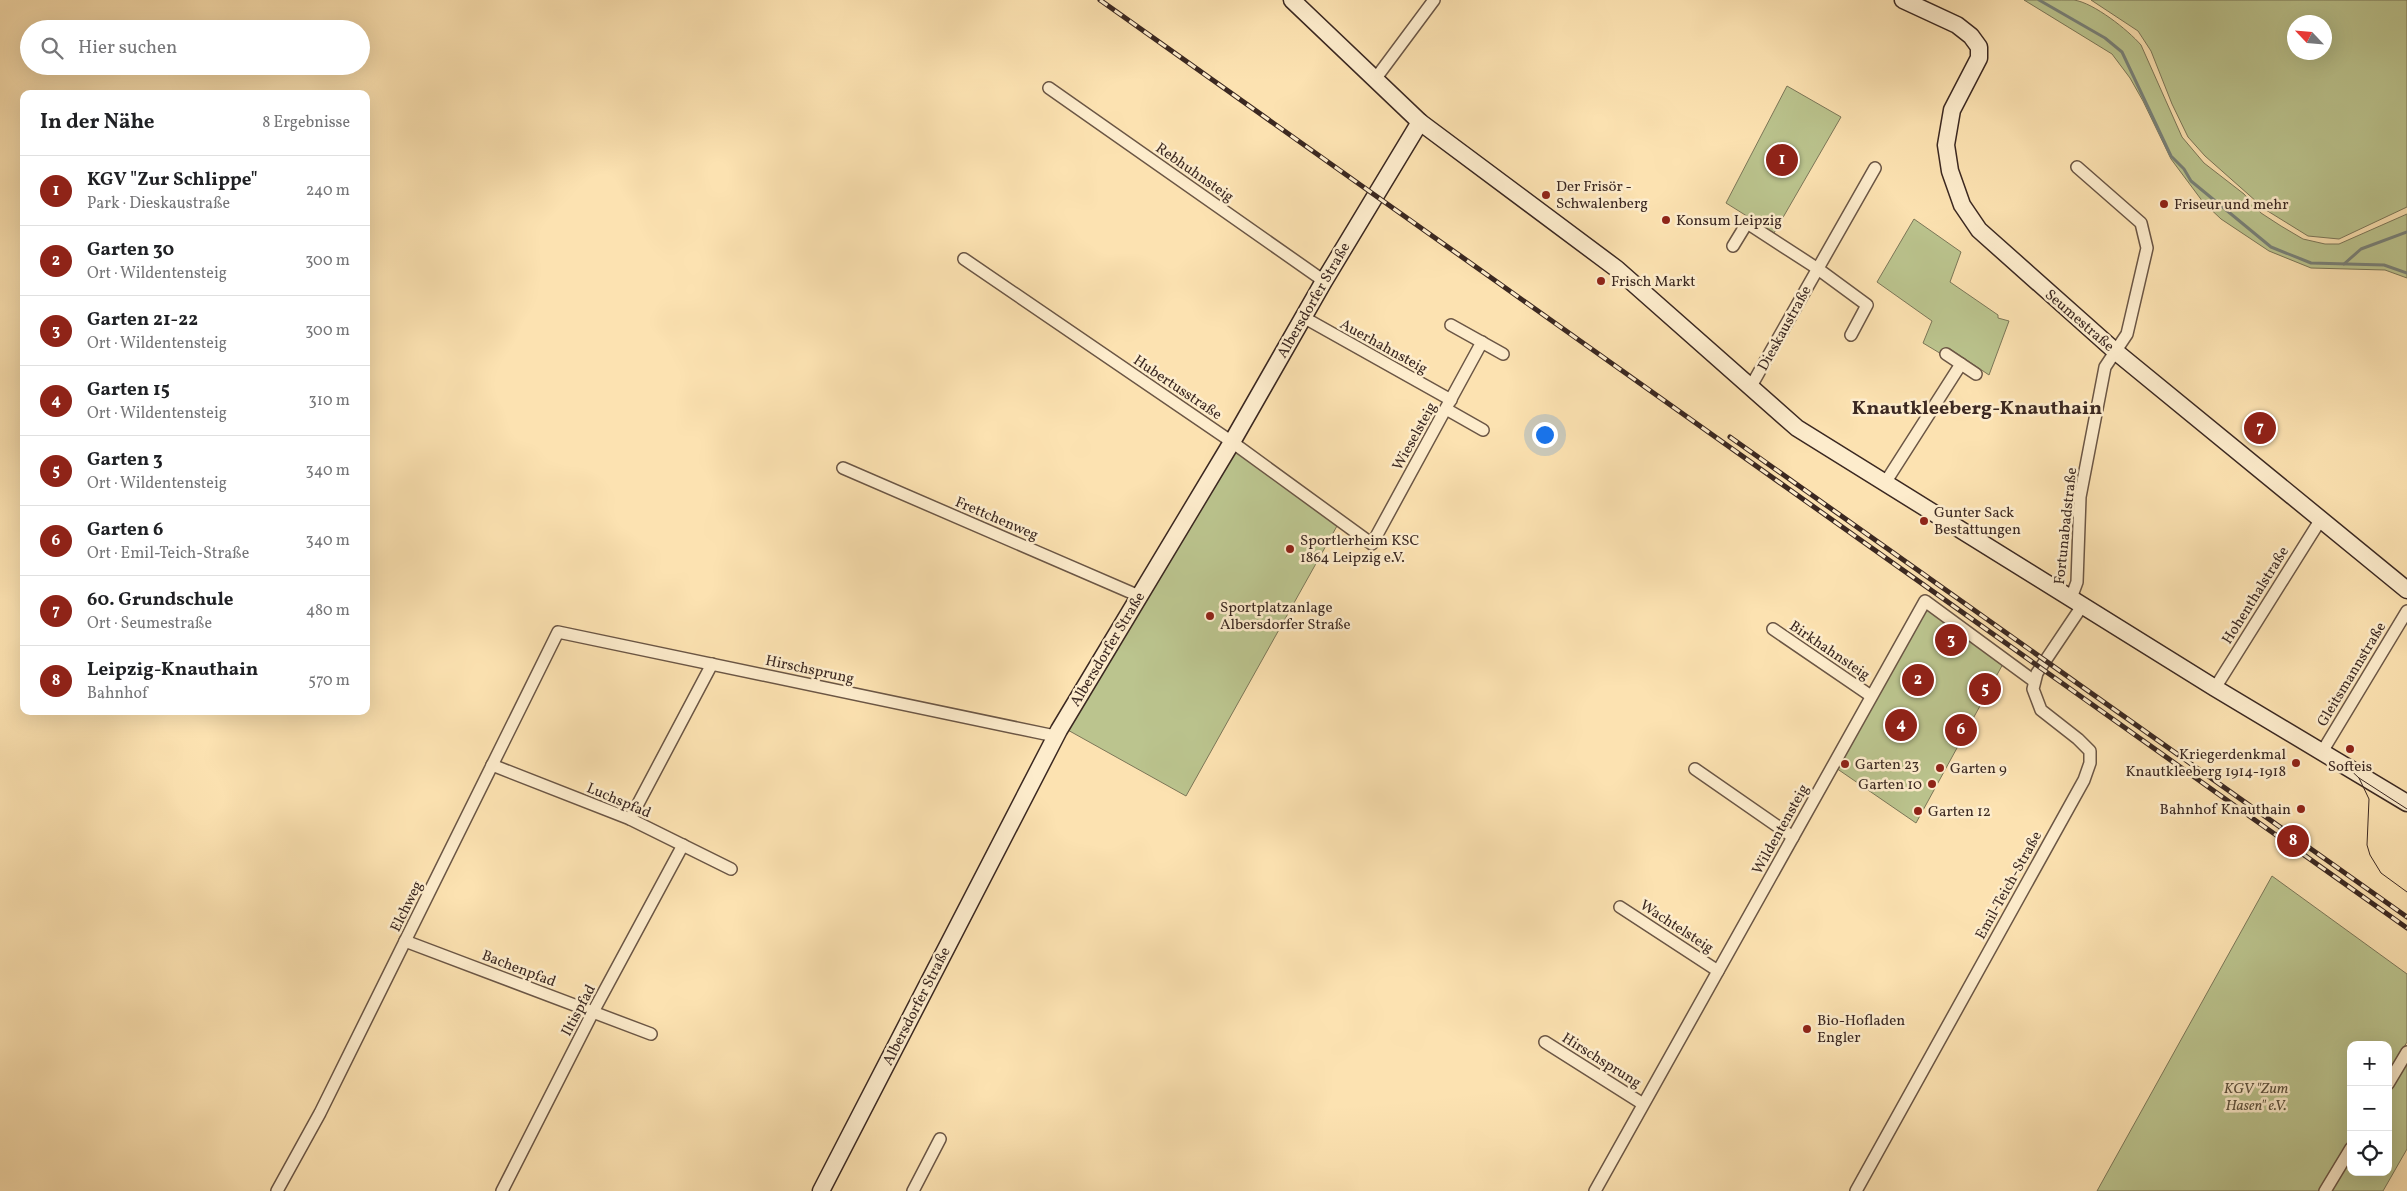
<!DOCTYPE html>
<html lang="de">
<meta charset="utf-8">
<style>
:root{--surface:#fff;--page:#f6f6f6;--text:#202124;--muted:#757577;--line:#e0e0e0;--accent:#8f2418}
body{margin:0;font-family:Vollkorn,serif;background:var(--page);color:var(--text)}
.controls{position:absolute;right:15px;bottom:15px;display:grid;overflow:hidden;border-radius:10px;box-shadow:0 5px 20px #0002}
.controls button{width:45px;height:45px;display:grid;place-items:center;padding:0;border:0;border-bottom:1px solid var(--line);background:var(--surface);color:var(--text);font:25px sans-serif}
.compass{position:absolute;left:2287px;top:15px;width:45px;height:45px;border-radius:50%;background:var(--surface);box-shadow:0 5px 20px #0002;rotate:296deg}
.you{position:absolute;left:1544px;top:434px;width:18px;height:18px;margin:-12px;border:4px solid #fff;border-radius:50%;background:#1a73e8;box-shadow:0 0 0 8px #1a73e833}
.badge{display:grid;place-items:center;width:32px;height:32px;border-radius:50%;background:var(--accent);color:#fff;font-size:16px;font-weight:700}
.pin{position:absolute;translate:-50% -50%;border:2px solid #fff;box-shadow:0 1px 5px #0006}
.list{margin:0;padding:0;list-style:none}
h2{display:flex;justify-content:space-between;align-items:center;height:65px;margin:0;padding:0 20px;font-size:21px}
h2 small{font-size:16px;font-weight:400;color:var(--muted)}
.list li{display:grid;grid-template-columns:32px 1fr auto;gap:15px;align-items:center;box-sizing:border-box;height:70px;padding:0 20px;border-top:1px solid var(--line)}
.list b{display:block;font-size:19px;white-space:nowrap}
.list p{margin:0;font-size:16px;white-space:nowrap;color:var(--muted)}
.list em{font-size:16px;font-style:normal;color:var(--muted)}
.icon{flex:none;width:28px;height:28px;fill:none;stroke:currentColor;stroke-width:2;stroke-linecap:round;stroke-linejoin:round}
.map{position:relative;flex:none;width:2407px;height:1191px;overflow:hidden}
.search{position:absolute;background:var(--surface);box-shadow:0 5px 20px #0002;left:20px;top:20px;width:350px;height:55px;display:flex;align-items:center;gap:12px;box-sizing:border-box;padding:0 18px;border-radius:28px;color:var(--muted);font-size:19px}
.panel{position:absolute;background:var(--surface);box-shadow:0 5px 20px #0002;left:20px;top:90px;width:350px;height:625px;border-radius:10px}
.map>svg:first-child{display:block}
.green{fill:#bbc48e;stroke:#7b7658;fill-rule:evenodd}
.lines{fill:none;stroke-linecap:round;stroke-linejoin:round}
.stream{stroke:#788179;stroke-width:3}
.street-casing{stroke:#6b5645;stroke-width:14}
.secondary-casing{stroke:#3b2821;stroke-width:19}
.street{stroke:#fdeccc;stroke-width:11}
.secondary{stroke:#fdeccc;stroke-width:16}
.tram{stroke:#3b2821;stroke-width:1}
.rail-casing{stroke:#3b2821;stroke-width:5}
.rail{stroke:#fdeccc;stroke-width:3;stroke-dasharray:9;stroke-linecap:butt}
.poi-dot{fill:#8f2418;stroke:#fdeccc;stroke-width:2}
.labels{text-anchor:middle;stroke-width:5;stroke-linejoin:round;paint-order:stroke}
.street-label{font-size:15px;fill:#3b2821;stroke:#fdeccc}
.poi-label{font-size:15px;fill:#3b2821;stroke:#fdeccc;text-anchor:start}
.park-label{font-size:15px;font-style:italic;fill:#5b4f3c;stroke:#fdeccc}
.district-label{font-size:20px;font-weight:bold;fill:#3b2821;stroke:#fdeccc}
</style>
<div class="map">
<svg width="2407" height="1191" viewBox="0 0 2407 1191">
<rect width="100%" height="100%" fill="#fce2b1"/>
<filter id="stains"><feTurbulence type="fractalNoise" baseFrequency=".004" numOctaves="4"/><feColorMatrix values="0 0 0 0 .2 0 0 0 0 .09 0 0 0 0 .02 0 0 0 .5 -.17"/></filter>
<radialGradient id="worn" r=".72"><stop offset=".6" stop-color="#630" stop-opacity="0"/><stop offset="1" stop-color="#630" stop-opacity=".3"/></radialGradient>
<g class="green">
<path d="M 2024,0 C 2040,0 2058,0 2074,0 C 2094,3 2128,30 2141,45 L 2182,137 L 2204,163 L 2244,194 L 2261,213 L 2281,226 L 2303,239 L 2325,244 L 2339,244 L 2407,214 L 2407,278 L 2385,270 L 2311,268 L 2269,251 L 2221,219 L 2203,202 L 2171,159 L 2143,101 L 2130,78 L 2112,54 Z"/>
<path d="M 2091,0 L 2407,0 L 2407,207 L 2339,239 L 2308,236 L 2266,210 L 2205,156 L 2188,137 L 2172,104 L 2151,51 L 2138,31 ZM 2294,22 L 2324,22 L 2324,52 L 2294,52 Z"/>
<path d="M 1787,86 L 1841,117 L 1774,233 L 1726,203 Z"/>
<path d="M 1914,219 L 1961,252 L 1950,282 L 1998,315 L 1998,318 L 2009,321 L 1989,375 L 1949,348 L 1943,355 L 1923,343 L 1932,321 L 1877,282 Z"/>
<path d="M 1234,450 L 1337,526 L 1186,796 L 1066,729 Z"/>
<path d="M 1925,607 L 2004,662 L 1916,823 L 1836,768 Z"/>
<path d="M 2272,876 L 2407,974 L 2407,1042 L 2388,1074 L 2388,1045 L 2351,1045 L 2351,1138 L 2319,1191 L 2097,1191 Z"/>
<path d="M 2407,1060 L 2407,1149 L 2383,1191 L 2331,1191 L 2351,1157 L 2351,1172 L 2388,1172 L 2388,1093 Z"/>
</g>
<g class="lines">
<g class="stream">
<path d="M 2039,0 L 2105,38 L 2122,52 L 2171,156 L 2184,169 L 2191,181 L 2271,247 L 2311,263 L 2384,265 L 2407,273"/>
<path d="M 2344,264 L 2361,249 L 2407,232"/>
<path d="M 1883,760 L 1883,759"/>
</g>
<defs>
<g id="street">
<path d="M 1376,78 L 1434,0"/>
<path d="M 1049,88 L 1324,281"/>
<path d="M 1733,246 L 1747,223 L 1818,269 L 1867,305 L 1851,335"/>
<path d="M 964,259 L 1232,442 L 1372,544 L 1482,342"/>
<path d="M 1303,317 L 1451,400"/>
<path d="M 1451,325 L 1503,354"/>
<path d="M 1946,354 L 1961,364"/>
<path d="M 1750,388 L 1875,168"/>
<path d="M 1446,409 L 1483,430"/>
<path d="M 843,468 L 1139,596"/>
<path d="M 1885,483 L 1961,364 L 1976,374"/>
<path d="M 2071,598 L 2077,582 L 2080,497 L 2105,367 L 2127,334 L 2147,248 L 2141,223 L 2077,167"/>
<path d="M 1773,629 L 1871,696"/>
<path d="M 2215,688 L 2321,519"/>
<path d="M 2322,752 L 2407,611"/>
<path d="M 492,765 L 630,819 L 731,869"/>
<path d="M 1695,769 L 1793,837"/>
<path d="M 630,819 L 712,664"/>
<path d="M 1620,907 L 1718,971"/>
<path d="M 405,941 L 651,1034"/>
<path d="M 1545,1042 L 1643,1104"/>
<path d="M 2388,1084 L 2407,1052"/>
<path d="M 277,1191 L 320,1113 L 558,632 L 1055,736"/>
<path d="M 502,1191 L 593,1012 L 683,845"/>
<path d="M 913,1191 L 940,1139"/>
<path d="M 1595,1191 L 1925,601 L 2034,681"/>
<path d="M 1856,1191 L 2084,780 L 2090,763 L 2090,751 L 2078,739 L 2041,710 L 2033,689 L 2037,673 L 2082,606"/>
<path d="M 2325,1191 L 2351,1148"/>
</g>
<g id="secondary">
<path d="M 1292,0 L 1420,122 L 1617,269 L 1797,428 L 2215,688 L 2407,803"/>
<path d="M 1903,0 L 1957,25 L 1971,36 L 1979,47 L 1979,58 L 1952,110 L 1946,145 L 1950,171 L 1962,205 L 1979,230 L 2115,351 L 2407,590"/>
<path d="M 821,1191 L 1059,730 L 1232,442 L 1324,281 L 1420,122"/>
</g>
</defs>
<use href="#street" class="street-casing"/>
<use href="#secondary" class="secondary-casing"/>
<use href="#street" class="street"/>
<use href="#secondary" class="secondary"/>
<g class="tram">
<path d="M 2345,765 L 2359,778 L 2407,809"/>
<path d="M 2359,778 L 2369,799 L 2367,845 L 2370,855 L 2381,873 L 2407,892"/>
</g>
<defs>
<g id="rail">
<path d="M 1100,0 L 2407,928"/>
<path d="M 1730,437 L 2407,917"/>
</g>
</defs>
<use href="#rail" class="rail-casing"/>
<use href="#rail" class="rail"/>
</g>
<g class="poi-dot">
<circle cx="1546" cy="195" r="5"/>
<circle cx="2164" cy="204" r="5"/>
<circle cx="1666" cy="220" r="5"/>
<circle cx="1601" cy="281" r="5"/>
<circle cx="1924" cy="521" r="5"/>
<circle cx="1290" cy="549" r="5"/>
<circle cx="1210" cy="616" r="5"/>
<circle cx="2350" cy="749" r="5"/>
<circle cx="2296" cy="763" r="5"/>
<circle cx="1845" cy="764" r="5"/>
<circle cx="1940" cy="768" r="5"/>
<circle cx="1932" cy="784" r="5"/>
<circle cx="2301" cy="809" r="5"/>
<circle cx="1918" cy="811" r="5"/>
<circle cx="1807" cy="1029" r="5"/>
</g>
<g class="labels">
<g class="street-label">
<text transform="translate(1195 172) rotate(35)" y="5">Rebhuhnsteig</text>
<text transform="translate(1313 300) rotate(-60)" y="5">Albersdorfer Straße</text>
<text transform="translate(2080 320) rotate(41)" y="5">Seumestraße</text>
<text transform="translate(1784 328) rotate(-61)" y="5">Dieskaustraße</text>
<text transform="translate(1384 346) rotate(29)" y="5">Auerhahnsteig</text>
<text transform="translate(1178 387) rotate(34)" y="5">Hubertusstraße</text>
<text transform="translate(1414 436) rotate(-61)" y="5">Wieselsteig</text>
<text transform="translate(997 518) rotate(23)" y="5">Frettchenweg</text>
<text transform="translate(2065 526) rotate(-84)" y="5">Fortunabadstraße</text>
<text transform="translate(2255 595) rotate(-58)" y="5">Hohenthalstraße</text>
<text transform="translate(1107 649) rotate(-59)" y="5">Albersdorfer Straße</text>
<text transform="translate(1830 650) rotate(34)" y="5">Birkhahnsteig</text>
<text transform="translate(810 669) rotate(12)" y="5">Hirschsprung</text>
<text transform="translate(2351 674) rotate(-59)" y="5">Gleitsmannstraße</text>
<text transform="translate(619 800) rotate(23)" y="5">Luchspfad</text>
<text transform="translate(1780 829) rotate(-61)" y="5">Wildentensteig</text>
<text transform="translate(2008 885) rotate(-61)" y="5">Emil-Teich-Straße</text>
<text transform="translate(406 906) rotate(-64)" y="5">Elchweg</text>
<text transform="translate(1677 926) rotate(33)" y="5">Wachtelsteig</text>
<text transform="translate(519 968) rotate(21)" y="5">Bachenpfad</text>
<text transform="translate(916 1006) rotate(-63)" y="5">Albersdorfer Straße</text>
<text transform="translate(578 1010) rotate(-62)" y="5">Iltispfad</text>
<text transform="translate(1602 1060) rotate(32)" y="5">Hirschsprung</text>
</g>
<g class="poi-label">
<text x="1556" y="191">Der Frisör -<tspan x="1556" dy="17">Schwalenberg</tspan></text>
<text x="2174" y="209">Friseur und mehr</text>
<text x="1676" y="225">Konsum Leipzig</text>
<text x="1611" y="286">Frisch Markt</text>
<text x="1934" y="517">Gunter Sack<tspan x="1934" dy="17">Bestattungen</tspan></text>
<text x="1300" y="545">Sportlerheim KSC<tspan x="1300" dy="17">1864 Leipzig e.V.</tspan></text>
<text x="1220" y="612">Sportplatzanlage<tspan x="1220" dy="17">Albersdorfer Straße</tspan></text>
<text x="2286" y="759" text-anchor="end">Kriegerdenkmal<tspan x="2286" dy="17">Knautkleeberg 1914-1918</tspan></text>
<text x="1855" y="769">Garten 23</text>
<text x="2350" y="771" text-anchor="middle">Softeis</text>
<text x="1950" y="773">Garten 9</text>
<text x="1922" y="789" text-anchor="end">Garten 10</text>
<text x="2291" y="814" text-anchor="end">Bahnhof Knauthain</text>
<text x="1928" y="816">Garten 12</text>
<text x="1817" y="1025">Bio-Hofladen<tspan x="1817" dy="17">Engler</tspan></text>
</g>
<g class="park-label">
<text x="2256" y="1093">KGV "Zum<tspan x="2256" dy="17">Hasen" e.V.</tspan></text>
</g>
<g class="district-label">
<text x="1977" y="414">Knautkleeberg-Knauthain</text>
</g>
</g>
<rect width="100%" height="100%" filter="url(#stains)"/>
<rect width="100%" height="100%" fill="url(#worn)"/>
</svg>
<div class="controls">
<button>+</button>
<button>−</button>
<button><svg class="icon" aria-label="locate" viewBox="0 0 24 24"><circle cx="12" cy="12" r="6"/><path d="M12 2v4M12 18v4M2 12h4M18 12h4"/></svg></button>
</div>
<svg class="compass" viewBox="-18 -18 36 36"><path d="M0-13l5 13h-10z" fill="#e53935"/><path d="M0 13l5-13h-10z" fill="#757577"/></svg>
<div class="you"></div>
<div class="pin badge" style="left:1782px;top:160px">1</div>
<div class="pin badge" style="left:1918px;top:680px">2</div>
<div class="pin badge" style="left:1951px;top:640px">3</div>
<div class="pin badge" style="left:1901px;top:725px">4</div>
<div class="pin badge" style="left:1985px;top:689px">5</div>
<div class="pin badge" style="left:1961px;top:730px">6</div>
<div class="pin badge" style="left:2260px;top:428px">7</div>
<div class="pin badge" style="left:2293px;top:841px">8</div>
<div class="search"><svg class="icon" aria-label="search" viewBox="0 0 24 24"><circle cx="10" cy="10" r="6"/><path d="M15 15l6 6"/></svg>Hier suchen</div>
<section class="panel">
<h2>In der Nähe<small>8 Ergebnisse</small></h2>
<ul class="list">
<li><span class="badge">1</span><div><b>KGV &quot;Zur Schlippe&quot;</b><p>Park · Dieskaustraße</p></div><em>240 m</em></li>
<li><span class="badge">2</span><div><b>Garten 30</b><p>Ort · Wildentensteig</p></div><em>300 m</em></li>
<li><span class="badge">3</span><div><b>Garten 21-22</b><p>Ort · Wildentensteig</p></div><em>300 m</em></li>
<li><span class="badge">4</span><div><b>Garten 15</b><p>Ort · Wildentensteig</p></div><em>310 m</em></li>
<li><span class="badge">5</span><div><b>Garten 3</b><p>Ort · Wildentensteig</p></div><em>340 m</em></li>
<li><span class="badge">6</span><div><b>Garten 6</b><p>Ort · Emil-Teich-Straße</p></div><em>340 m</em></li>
<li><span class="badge">7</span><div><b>60. Grundschule</b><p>Ort · Seumestraße</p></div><em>480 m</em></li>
<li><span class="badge">8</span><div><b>Leipzig-Knauthain</b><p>Bahnhof</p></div><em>570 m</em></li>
</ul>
</section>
</div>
